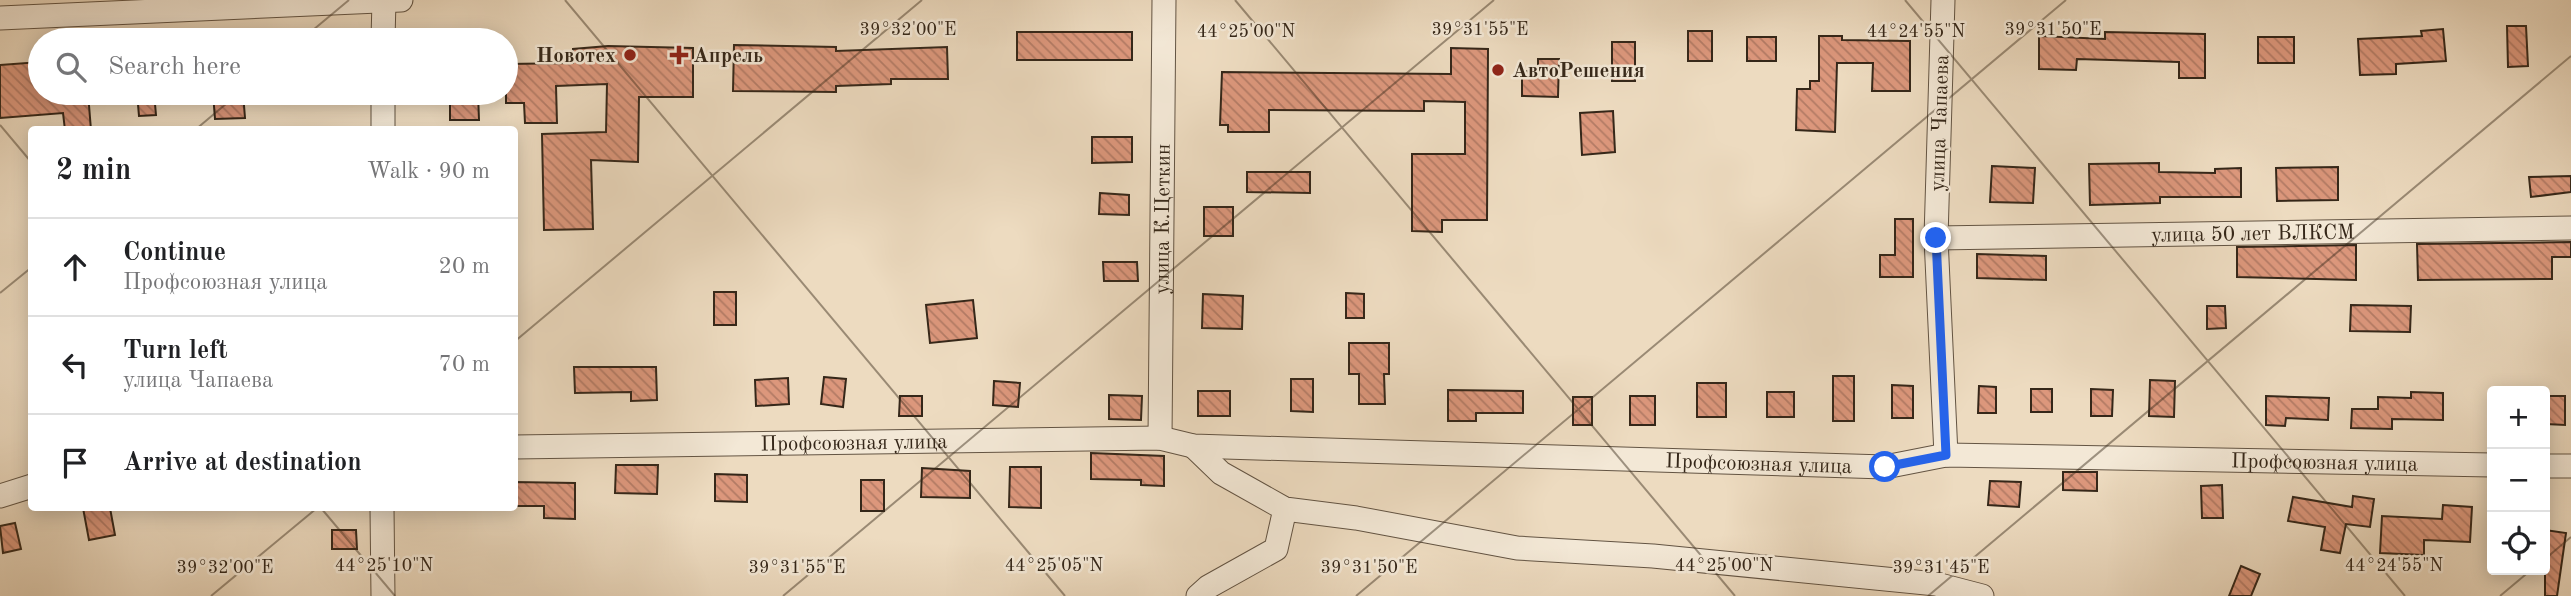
<!DOCTYPE html>
<meta charset="utf-8">
<style>
:root{--surface:#fff;--page:#f6f6f6;--text:#202124;--muted:#757577;--line:#e0e0e0}
body{margin:0;font-family:"Old Standard TT",serif;background:var(--page);color:var(--text)}
.controls{position:absolute;right:21px;bottom:21px;display:grid;overflow:hidden;border-radius:7px;box-shadow:0 4px 18px #0003}
.controls button{width:63px;height:63px;display:grid;place-items:center;padding:0;border:0;border-bottom:2px solid var(--line);background:var(--surface);color:var(--text);font:35px sans-serif}
.stop{position:absolute;width:21px;height:21px;margin:-16px;border:5px solid #2563eb;border-radius:50%;background:#fff}
.stop.end{background:#2563eb;border-color:#fff;box-shadow:0 2px 7px #0008}
.list{margin:0;padding:0;list-style:none}
h2{display:flex;justify-content:space-between;align-items:center;height:91px;margin:0;padding:0 28px;font-size:30px}
h2 small{font-size:23px;font-weight:400;color:var(--muted)}
.list li{display:grid;grid-template-columns:46px 1fr auto;gap:21px;align-items:center;box-sizing:border-box;height:98px;padding:0 28px;border-top:2px solid var(--line)}
.list b{display:block;font-size:26px;white-space:nowrap}
.list p{margin:0;font-size:23px;white-space:nowrap;color:var(--muted)}
.list em{font-size:23px;font-style:normal;color:var(--muted)}
.icon{flex:none;width:38px;height:38px;fill:none;stroke:currentColor;stroke-width:2;stroke-linecap:round;stroke-linejoin:round}
.map{position:relative;flex:none;width:2571px;height:596px;overflow:hidden}
.search{position:absolute;background:var(--surface);box-shadow:0 4px 18px #0003;left:28px;top:28px;width:490px;height:77px;display:flex;align-items:center;gap:18px;box-sizing:border-box;padding:0 24px;border-radius:38px;color:var(--muted);font-size:26px}
.panel{position:absolute;background:var(--surface);box-shadow:0 4px 18px #0003;left:28px;top:126px;width:490px;height:385px;border-radius:7px}
.map>svg:first-child{display:block}
.building{fill:url(#building-back-hatch);stroke:#352719;stroke-width:2}
.lines{fill:none;stroke-linecap:round;stroke-linejoin:round}
.street-casing{stroke:#635443;stroke-width:25}
.street{stroke:#f3e8d6;stroke-width:23}
.route{stroke:#2563eb;stroke-width:9}
.ticks{fill:none;stroke:#352719;stroke-width:2;stroke-opacity:0.45}
.poi-dot{fill:#8f2418;stroke:#f3e8d6;stroke-width:2.5}
.labels{text-anchor:middle;stroke-width:5;stroke-linejoin:round;paint-order:stroke}
.poi-label{font-size:21px;font-weight:bold;fill:#352719;stroke:#f3e8d6;text-anchor:start}
.street-label{font-size:21px;fill:#352719;stroke:#f3e8d6}
.ticks-label{font-size:18px;text-anchor:middle;fill:#352719;stroke:#f3e8d6;stroke-width:5;stroke-linejoin:round;paint-order:stroke}
</style>
<div class="map">
<svg width="2571" height="596" viewBox="0 0 2571 596">
<defs>
<pattern id="building-back-hatch" width="6" height="6" patternUnits="userSpaceOnUse" patternTransform="scale(1.75)"><rect width="6" height="6" fill="#dc977c"/><path d="M-1 5l2 2M0 0l6 6M5-1l2 2" fill="none" stroke="#b37b65"/></pattern>
</defs>
<rect width="100%" height="100%" fill="#eddbc0"/>
<filter id="stains"><feTurbulence type="fractalNoise" baseFrequency=".00286" numOctaves="4"/><feColorMatrix values="0 0 0 0 .2 0 0 0 0 .09 0 0 0 0 .02 0 0 0 .5 -.17"/></filter>
<radialGradient id="worn" r=".72"><stop offset=".6" stop-color="#630" stop-opacity="0"/><stop offset="1" stop-color="#630" stop-opacity=".3"/></radialGradient>
<g class="building">
<path d="M 2507,26 L 2526,26 L 2528,66 L 2508,67 Z"/>
<path d="M 2443,29 L 2446,61 L 2396,64 L 2396,74 L 2360,75 L 2358,39 L 2422,36 L 2421,31 Z"/>
<rect x="1688" y="31" width="24" height="30"/>
<rect x="1017" y="32" width="115" height="28"/>
<path d="M 2105,32 L 2205,34 L 2205,78 L 2179,78 L 2179,62 L 2077,59 L 2076,70 L 2039,69 L 2039,36 L 2105,39 Z"/>
<path d="M 1819,36 L 1842,36 L 1842,40 L 1910,41 L 1910,91 L 1872,91 L 1873,63 L 1837,63 L 1835,132 L 1796,130 L 1797,89 L 1810,89 L 1810,81 L 1819,81 Z"/>
<rect x="1747" y="37" width="29" height="24"/>
<rect x="2258" y="37" width="36" height="26"/>
<rect x="1612" y="42" width="23" height="39"/>
<path d="M 734,45 L 836,47 L 836,51 L 947,47 L 948,79 L 891,79 L 891,84 L 836,86 L 836,92 L 733,91 Z"/>
<path d="M 608,46 L 693,48 L 693,97 L 639,97 L 638,162 L 591,160 L 593,229 L 544,230 L 542,134 L 606,132 L 607,84 L 556,86 L 557,123 L 525,123 L 524,103 L 506,103 L 506,64 L 573,63 L 573,49 Z"/>
<path d="M 1451,48 L 1488,49 L 1487,220 L 1442,220 L 1442,232 L 1412,231 L 1412,154 L 1465,154 L 1465,102 L 1424,101 L 1424,111 L 1269,110 L 1269,132 L 1228,132 L 1228,125 L 1220,125 L 1222,72 L 1451,74 Z"/>
<path d="M 1538,59 L 1559,59 L 1558,97 L 1522,96 L 1522,71 L 1538,72 Z"/>
<path d="M 40,62 L 40,93 L 88,93 L 91,130 L 65,130 L 63,113 L 0,118 L 0,65 Z"/>
<path d="M 137,93 L 154,93 L 156,115 L 139,116 Z"/>
<path d="M 213,93 L 243,93 L 245,118 L 215,119 Z"/>
<path d="M 450,93 L 478,93 L 479,120 L 450,120 Z"/>
<path d="M 1613,111 L 1615,152 L 1582,155 L 1580,113 Z"/>
<path d="M 1092,137 L 1132,137 L 1132,162 L 1092,163 Z"/>
<path d="M 2159,163 L 2159,172 L 2215,173 L 2215,169 L 2241,168 L 2241,197 L 2160,197 L 2160,203 L 2090,205 L 2089,164 Z"/>
<path d="M 1992,166 L 2035,168 L 2033,203 L 1990,202 Z"/>
<path d="M 2338,167 L 2338,200 L 2277,201 L 2276,168 Z"/>
<path d="M 1247,172 L 1310,172 L 1310,193 L 1247,192 Z"/>
<path d="M 2571,176 L 2571,192 L 2531,197 L 2529,177 Z"/>
<path d="M 1100,193 L 1129,195 L 1129,215 L 1099,214 Z"/>
<rect x="1204" y="207" width="29" height="29"/>
<path d="M 1895,219 L 1913,219 L 1913,277 L 1880,277 L 1880,255 L 1895,255 Z"/>
<path d="M 2571,242 L 2571,257 L 2552,257 L 2552,279 L 2418,280 L 2417,244 Z"/>
<path d="M 2356,245 L 2356,280 L 2237,277 L 2237,247 Z"/>
<path d="M 1977,254 L 2046,256 L 2046,280 L 1977,278 Z"/>
<path d="M 1103,262 L 1137,262 L 1138,281 L 1104,281 Z"/>
<rect x="714" y="292" width="22" height="33"/>
<path d="M 1346,293 L 1364,294 L 1364,318 L 1346,318 Z"/>
<path d="M 1203,294 L 1243,296 L 1242,329 L 1202,328 Z"/>
<path d="M 973,300 L 977,338 L 930,343 L 926,305 Z"/>
<path d="M 2351,305 L 2411,306 L 2410,332 L 2350,331 Z"/>
<path d="M 2207,306 L 2225,306 L 2226,328 L 2207,329 Z"/>
<path d="M 1349,343 L 1389,343 L 1389,374 L 1384,374 L 1385,404 L 1359,404 L 1359,374 L 1349,374 Z"/>
<path d="M 574,367 L 656,367 L 657,400 L 631,401 L 631,392 L 575,393 Z"/>
<rect x="1833" y="376" width="21" height="45"/>
<path d="M 824,377 L 846,379 L 843,407 L 821,404 Z"/>
<path d="M 788,378 L 789,404 L 756,406 L 755,380 Z"/>
<path d="M 1291,379 L 1313,379 L 1313,412 L 1291,411 Z"/>
<path d="M 2150,380 L 2175,381 L 2174,417 L 2149,416 Z"/>
<path d="M 994,381 L 1020,383 L 1018,407 L 993,405 Z"/>
<rect x="1697" y="383" width="29" height="34"/>
<path d="M 1892,385 L 1913,386 L 1913,418 L 1892,418 Z"/>
<path d="M 1979,386 L 1996,387 L 1996,413 L 1978,413 Z"/>
<rect x="2031" y="389" width="21" height="23"/>
<path d="M 2091,389 L 2113,390 L 2112,416 L 2091,416 Z"/>
<path d="M 1448,390 L 1523,391 L 1523,413 L 1476,413 L 1476,421 L 1448,421 Z"/>
<rect x="1198" y="391" width="32" height="25"/>
<rect x="1767" y="392" width="27" height="25"/>
<path d="M 2411,392 L 2443,393 L 2443,420 L 2392,419 L 2392,429 L 2351,428 L 2352,409 L 2378,409 L 2378,397 L 2411,398 Z"/>
<path d="M 1109,395 L 1142,396 L 1141,420 L 1109,419 Z"/>
<path d="M 900,396 L 922,396 L 922,416 L 899,416 Z"/>
<rect x="1630" y="396" width="25" height="29"/>
<path d="M 2266,396 L 2329,398 L 2328,420 L 2286,418 L 2285,426 L 2266,425 Z"/>
<path d="M 2547,396 L 2565,396 L 2565,425 L 2546,424 Z"/>
<rect x="1573" y="397" width="19" height="28"/>
<path d="M 1091,453 L 1164,456 L 1164,486 L 1141,485 L 1141,480 L 1091,479 Z"/>
<path d="M 616,465 L 658,465 L 657,494 L 615,493 Z"/>
<path d="M 1010,467 L 1041,467 L 1041,508 L 1009,507 Z"/>
<path d="M 922,468 L 970,471 L 970,498 L 921,497 Z"/>
<path d="M 2063,472 L 2097,472 L 2097,491 L 2063,490 Z"/>
<path d="M 715,474 L 747,475 L 747,502 L 715,501 Z"/>
<rect x="861" y="480" width="23" height="31"/>
<path d="M 1990,481 L 2021,482 L 2019,507 L 1988,505 Z"/>
<path d="M 514,482 L 575,483 L 575,519 L 544,518 L 544,506 L 514,506 Z"/>
<path d="M 2222,485 L 2223,518 L 2202,518 L 2201,486 Z"/>
<path d="M 2353,496 L 2374,499 L 2370,527 L 2346,524 L 2340,553 L 2321,550 L 2325,527 L 2288,521 L 2293,497 L 2352,507 Z"/>
<path d="M 2443,505 L 2472,507 L 2470,542 L 2424,540 L 2424,555 L 2380,553 L 2382,516 L 2442,519 Z"/>
<path d="M 83,508 L 110,508 L 115,535 L 89,540 Z"/>
<path d="M 15,523 L 21,549 L 3,553 L 0,526 Z"/>
<path d="M 332,530 L 356,530 L 357,549 L 332,549 Z"/>
<path d="M 2545,530 L 2566,533 L 2557,596 L 2545,596 Z"/>
<path d="M 2241,566 L 2260,574 L 2251,596 L 2229,596 Z"/>
</g>
<g class="lines">
<defs>
<g id="street">
<path d="M 1943,0 L 1936,238 L 1946,455"/>
<path d="M 0,18 L 401,0"/>
<path d="M 383,40 L 384,0"/>
<path d="M 383,130 L 383,93"/>
<path id="s1" d="M 1936,238 L 2571,228"/>
<path id="s2" d="M 1160,438 L 1164,0"/>
<path d="M 1193,446 L 1221,473 L 1285,509 L 1356,518 L 1517,548 L 1653,556 L 1936,584 L 1982,596"/>
<path id="s3" d="M 514,447 L 1160,438 L 1193,446 L 1885,467 L 1946,455 L 2492,465"/>
<path d="M 2545,466 L 2571,466"/>
<path d="M 0,496 L 32,486"/>
<path d="M 382,508 L 383,596"/>
<path d="M 1198,596 L 1208,587 L 1276,549 L 1285,509"/>
</g>
</defs>
<use href="#street" class="street-casing"/>
<use href="#street" class="street"/>
</g>
<g class="lines">
<path class="route" d="M 1885,467 L 1946,455 L 1936,238"/>
</g>
<path class="ticks" d="M 565,0 L 1065,596M 1235,0 L 1735,596M 1905,0 L 2405,596M 301,40 L 349,0M 0,125 L 32,163M 195,130 L 239,93M 0,293 L 32,267M 514,342 L 922,0M 321,508 L 395,596M 2545,559 L 2571,537M 211,596 L 317,508M 783,596 L 1494,0M 1356,596 L 2066,0M 1928,596 L 2571,56M 2500,596 L 2531,570"/>
<g class="poi-dot">
<circle cx="630" cy="55" r="7"/>
<path d="M675.5 44.5h7v7h7v7h-7v7h-7v-7h-7v-7h7z"/>
<circle cx="1498" cy="70" r="7"/>
</g>
<g class="labels">
<g class="poi-label">
<text x="616" y="62" text-anchor="end">Новотех</text>
<text x="693" y="62">Апрель</text>
<text x="1512" y="77">АвтоРешения</text>
</g>
<g class="street-label">
<text transform="translate(1939 123) rotate(-88)" y="7">улица Чапаева</text>
<text dy="7" stroke="none"><textPath href="#s2" startOffset="219">улица К.Цеткин</textPath></text>
<text dy="7" stroke="none"><textPath href="#s1" startOffset="317">улица 50 лет ВЛКСМ</textPath></text>
<text dy="7" stroke="none"><textPath href="#s3" startOffset="340">Профсоюзная улица</textPath></text>
<text dy="7" stroke="none"><textPath href="#s3" startOffset="1813">Профсоюзная улица</textPath></text>
<text dy="7" stroke="none"><textPath href="#s3" startOffset="1246">Профсоюзная улица</textPath></text>
</g>
</g>
<g class="ticks-label">
<text x="908" y="35">39°32'00"E</text>
<text x="1480" y="35">39°31'55"E</text>
<text x="2053" y="35">39°31'50"E</text>
<text x="1246" y="37">44°25'00"N</text>
<text x="1916" y="37">44°24'55"N</text>
<text x="384" y="571">44°25'10"N</text>
<text x="1054" y="571">44°25'05"N</text>
<text x="1724" y="571">44°25'00"N</text>
<text x="2394" y="571">44°24'55"N</text>
<text x="225" y="573">39°32'00"E</text>
<text x="797" y="573">39°31'55"E</text>
<text x="1369" y="573">39°31'50"E</text>
<text x="1941" y="573">39°31'45"E</text>
</g>
<rect width="100%" height="100%" filter="url(#stains)"/>
<rect width="100%" height="100%" fill="url(#worn)"/>
</svg>
<div class="controls">
<button>+</button>
<button>−</button>
<button><svg class="icon" aria-label="locate" viewBox="0 0 24 24"><circle cx="12" cy="12" r="6"/><path d="M12 2v4M12 18v4M2 12h4M18 12h4"/></svg></button>
</div>
<div class="stop" style="left:1885px;top:467px"></div>
<div class="stop end" style="left:1936px;top:238px"></div>
<div class="search"><svg class="icon" aria-label="search" viewBox="0 0 24 24"><circle cx="10" cy="10" r="6"/><path d="M15 15l6 6"/></svg>Search here</div>
<section class="panel">
<h2>2 min<small>Walk · 90 m</small></h2>
<ul class="list">
<li><svg class="icon" aria-label="ahead" viewBox="0 0 24 24"><path d="M12 20V5M6 11l6-6 6 6"/></svg><div><b>Continue</b><p>Профсоюзная улица</p></div><em>20 m</em></li>
<li><svg class="icon" aria-label="left" viewBox="0 0 24 24"><path d="M17 20v-9H6M10 6l-5 5 5 5"/></svg><div><b>Turn left</b><p>улица Чапаева</p></div><em>70 m</em></li>
<li><svg class="icon" aria-label="arrive" viewBox="0 0 24 24"><path d="M6 21V4h12l-3 4 3 4H6"/></svg><div><b>Arrive at destination</b></div></li>
</ul>
</section>
</div>
